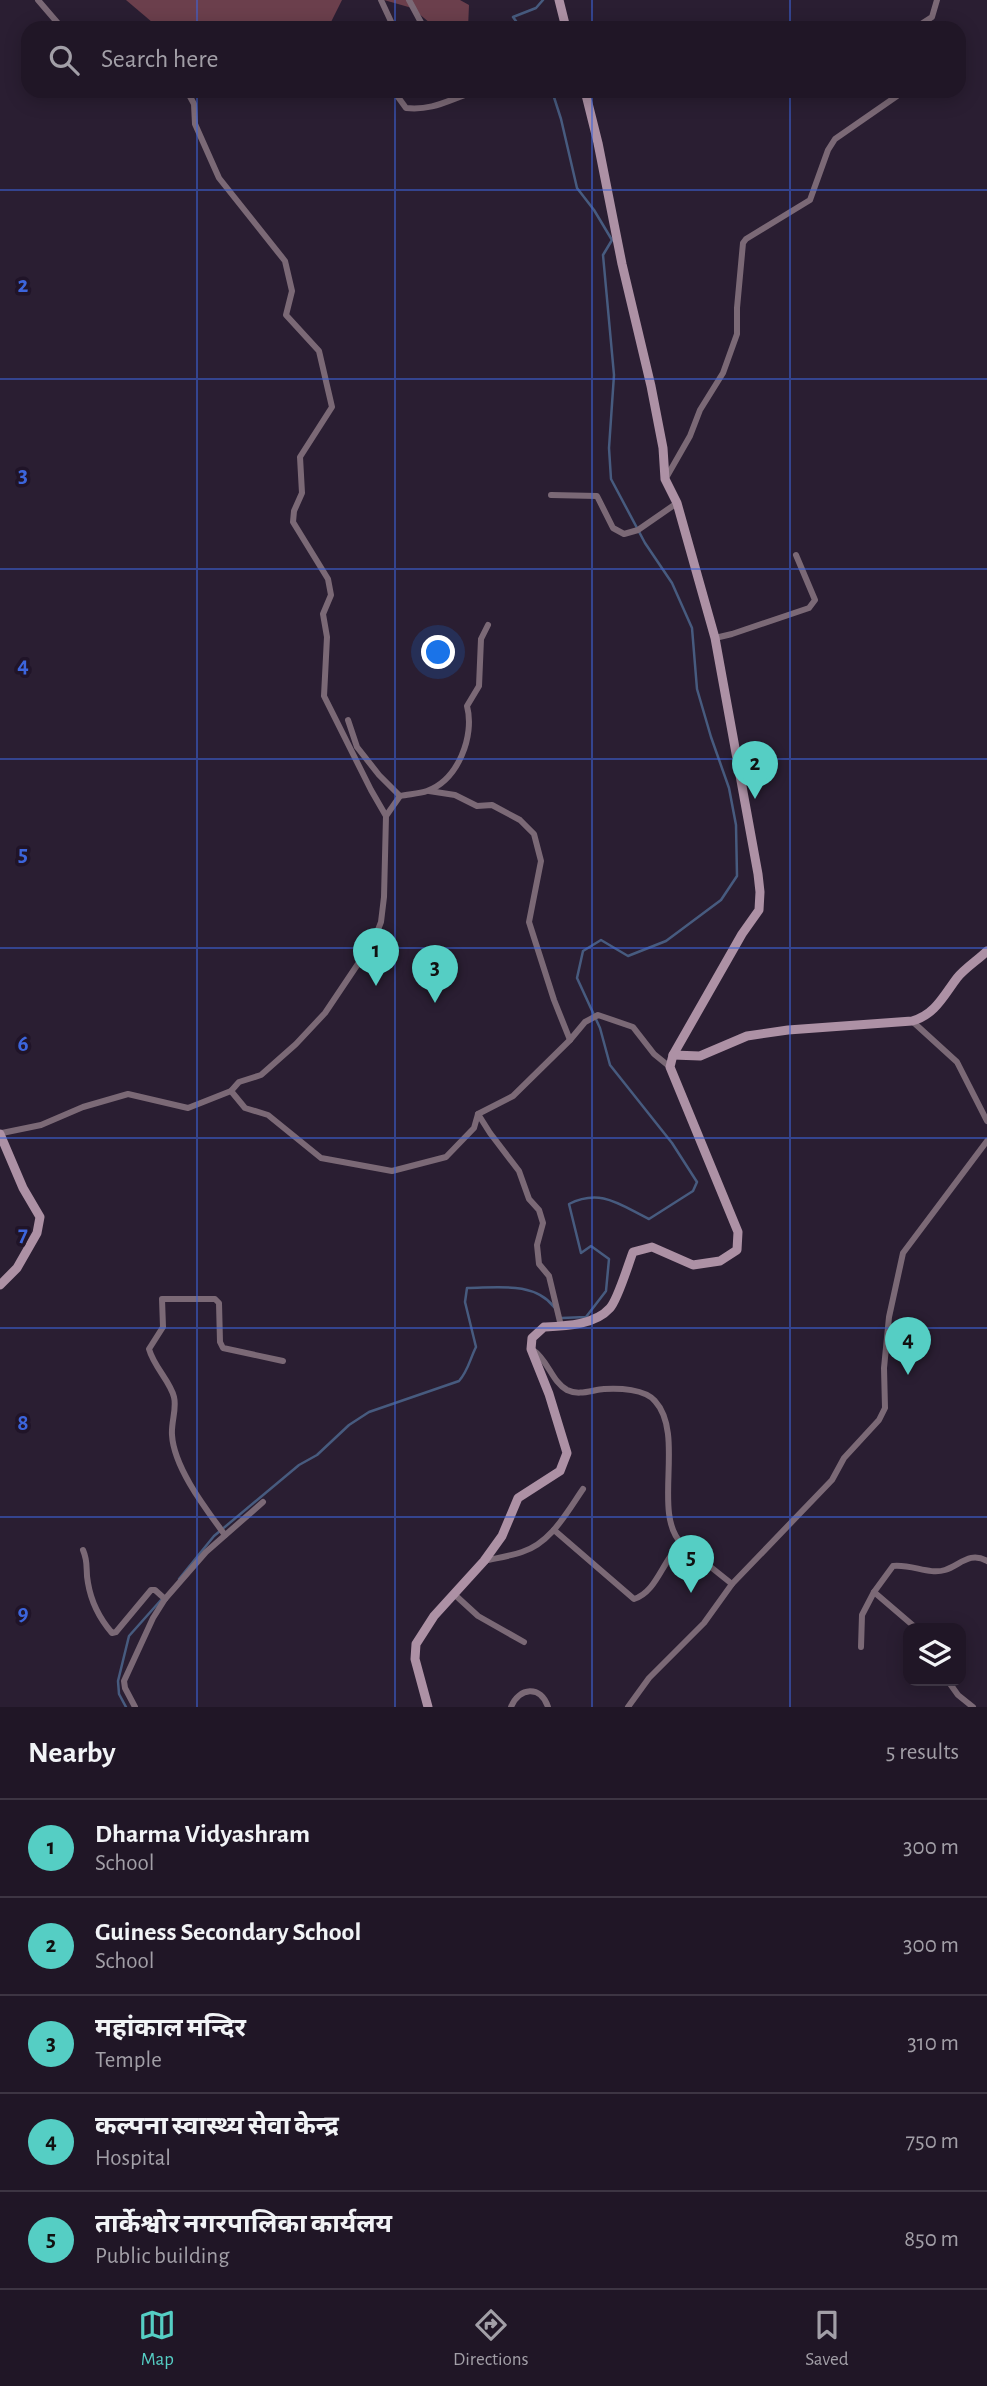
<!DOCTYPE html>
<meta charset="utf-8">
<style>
:root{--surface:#201626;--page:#2d2332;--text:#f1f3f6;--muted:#a29fa7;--line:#3d3543;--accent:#55cec4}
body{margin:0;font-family:"Alegreya Sans","Noto Sans Devanagari",sans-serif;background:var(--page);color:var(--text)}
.controls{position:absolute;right:21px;bottom:21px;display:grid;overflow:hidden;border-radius:14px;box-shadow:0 4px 18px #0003}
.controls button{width:63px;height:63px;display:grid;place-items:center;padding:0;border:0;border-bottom:2px solid var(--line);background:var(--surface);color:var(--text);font:35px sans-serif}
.you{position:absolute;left:439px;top:653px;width:24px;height:24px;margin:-18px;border:5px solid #fff;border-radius:50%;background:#1a73e8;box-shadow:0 0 0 10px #1a73e833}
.badge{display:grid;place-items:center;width:46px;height:46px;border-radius:50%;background:var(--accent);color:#111;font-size:23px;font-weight:700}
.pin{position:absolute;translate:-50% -58px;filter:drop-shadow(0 2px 4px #0008)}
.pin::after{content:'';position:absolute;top:37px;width:24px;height:21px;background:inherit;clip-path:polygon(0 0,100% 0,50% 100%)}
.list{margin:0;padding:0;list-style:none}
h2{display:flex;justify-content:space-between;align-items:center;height:91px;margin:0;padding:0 28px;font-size:30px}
h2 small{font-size:23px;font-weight:400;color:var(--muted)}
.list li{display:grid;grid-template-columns:46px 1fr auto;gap:21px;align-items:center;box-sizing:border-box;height:98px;padding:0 28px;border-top:2px solid var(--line)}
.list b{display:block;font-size:26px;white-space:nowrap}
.list p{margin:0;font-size:23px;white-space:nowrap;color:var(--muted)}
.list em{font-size:23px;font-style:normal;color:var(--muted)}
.icon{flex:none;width:38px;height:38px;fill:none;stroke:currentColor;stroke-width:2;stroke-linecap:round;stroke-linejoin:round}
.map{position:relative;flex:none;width:987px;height:1707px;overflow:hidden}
.search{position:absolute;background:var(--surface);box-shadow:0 4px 18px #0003;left:21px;right:21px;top:21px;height:77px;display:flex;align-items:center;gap:18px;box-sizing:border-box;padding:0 24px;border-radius:21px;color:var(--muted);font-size:26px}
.sheet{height:581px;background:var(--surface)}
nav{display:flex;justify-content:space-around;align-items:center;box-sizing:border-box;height:98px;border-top:2px solid var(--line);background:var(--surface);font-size:19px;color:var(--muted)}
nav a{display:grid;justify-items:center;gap:4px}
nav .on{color:var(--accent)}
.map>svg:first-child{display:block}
.forest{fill:#6b3f4c}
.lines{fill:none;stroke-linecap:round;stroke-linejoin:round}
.stream{stroke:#475b7f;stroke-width:2.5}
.street{stroke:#7b6976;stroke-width:6}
.secondary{stroke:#ad91a5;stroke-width:9}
.grid{fill:none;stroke:#3c65dc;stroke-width:2;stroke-opacity:0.55}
.grid-label{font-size:23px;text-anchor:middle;font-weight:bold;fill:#3c65dc;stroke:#201428;stroke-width:7;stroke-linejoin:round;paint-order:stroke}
</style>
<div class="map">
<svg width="987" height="1707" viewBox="0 0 987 1707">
<rect width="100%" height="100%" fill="#2a1e32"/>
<g class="forest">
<path d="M 126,0 L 342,0 L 328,28 L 159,28 Z"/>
<path d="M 384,0 L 460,0 L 469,5 L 468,28 L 436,28 L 412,8 Z"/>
</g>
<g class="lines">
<g class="stream">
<path d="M 521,28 L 513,17 L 536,8 L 543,0"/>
<path d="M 552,91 L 561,119 L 577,188 L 594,210 L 612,240 L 603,255 L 614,375 L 609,448 L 611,479 L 645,543 L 672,583 L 692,628 L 697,689 L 711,737 L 729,788 L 736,825 L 737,876 L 721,900 L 666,941 L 628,956 L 601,940 L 583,951 L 577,978 L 600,1028 L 610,1065 L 672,1143 L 697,1182 L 693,1191 L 649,1219 C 620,1205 601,1188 569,1204 L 581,1253 L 591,1246 L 609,1259 L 606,1291 L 586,1317 L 562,1318"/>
<path d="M 179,1579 L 214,1536 L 299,1465 L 317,1455 L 349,1425 L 369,1412 L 459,1381 C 468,1371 470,1359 476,1347 L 465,1302 L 467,1288 C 496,1288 534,1281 554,1307"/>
<path d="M 126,1707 L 119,1694 L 118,1681 L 129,1636 L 161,1600"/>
</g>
<g class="street">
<path d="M 38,0 L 62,28"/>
<path d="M 381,0 L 394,28"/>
<path d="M 409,0 L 424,28"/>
<path d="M 915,28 L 932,17 L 937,0"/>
<path d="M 187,91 L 194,104 L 195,124 L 219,178 L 285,261 L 292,291 L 286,315 L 319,351 L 332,407 L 300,457 L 302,493 L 294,511 L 293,522 L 328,579 L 331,595 L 323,614 L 327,637 L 324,696 L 371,790 L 386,816"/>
<path d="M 398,91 L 398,97 L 406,108 C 435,111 451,98 477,91"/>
<path d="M 666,478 L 690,436 L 700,410 L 723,373 L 737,334 L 737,308 L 743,243 L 746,239 L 810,200 L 828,150 L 835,139 L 897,96 L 901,91"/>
<path d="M 551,495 L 597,496 L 613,528 L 624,534 L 638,530 L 677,503"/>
<path d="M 715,638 L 732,634 L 809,608 L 815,600 L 796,555"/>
<path d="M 348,720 L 357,747 L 379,775 L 400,796"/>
<path d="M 429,791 L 455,795 L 477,806 L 492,805 L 520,820 L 534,834 L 541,861 L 529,922 L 554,1000 L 570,1040"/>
<path d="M 912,1021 L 957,1062 L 987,1121"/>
<path d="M 231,1091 L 245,1108 L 268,1115 L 321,1158 L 392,1171 L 446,1157 L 474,1128 L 478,1114 L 513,1096 L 570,1040 L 585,1022 L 598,1015 L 633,1027 L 654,1054 L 670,1067"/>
<path d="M 478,1114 L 490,1133 L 519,1171 L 529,1199 L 539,1210 L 543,1223 L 537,1245 L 539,1264 L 549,1276 L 561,1326"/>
<path d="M 2,1133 L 41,1125 L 83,1107 L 128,1094 L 188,1108 L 231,1091 L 239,1082 L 261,1075 L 296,1044 L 325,1013 L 374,940 L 381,922 L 384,897 L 386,816 L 400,796 C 408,794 419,794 427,791 C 458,780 475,736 467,706 L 479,686 L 481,639 L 488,625"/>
<path d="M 533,1350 C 548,1360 552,1382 567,1390 C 579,1396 592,1390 604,1389 C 619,1388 645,1389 655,1401 C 686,1435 651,1514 682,1544"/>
<path d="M 554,1530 L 634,1599 C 658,1591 662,1559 682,1544 L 732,1584"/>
<path d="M 225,1535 C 206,1509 174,1468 172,1435 C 171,1422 177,1409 174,1397 C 170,1381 154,1367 149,1349 L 163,1327 L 162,1299 L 215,1299 L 219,1303 L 220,1342 L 223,1348 L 283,1361"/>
<path d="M 83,1550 C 89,1564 85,1569 88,1583 C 91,1601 100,1619 112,1633 L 116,1632 L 151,1590 L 155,1590 L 165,1599"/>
<path d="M 484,1561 C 497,1558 510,1556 522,1552 C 551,1543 567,1512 583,1489"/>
<path d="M 874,1592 L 916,1628"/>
<path d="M 454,1594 L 478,1616 L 524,1642"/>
<path d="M 861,1647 L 862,1615 L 874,1592 L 893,1566 C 912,1564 929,1575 945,1570 C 960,1565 970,1551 987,1561"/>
<path d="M 948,1681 L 958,1695 L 973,1707"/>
<path d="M 135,1707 L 125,1688 L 124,1681 L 153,1618 L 165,1599 L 206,1552 L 263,1502"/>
<path d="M 511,1707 C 519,1687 541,1685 548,1707"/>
<path d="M 628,1707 L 649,1678 L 704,1623 L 732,1584 L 832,1480 L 844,1458 L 879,1420 L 885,1408 L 884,1368 L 889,1317 L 903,1253 L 987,1141"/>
</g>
<g class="secondary">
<path d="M 559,0 L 566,28"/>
<path d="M 673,1055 L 700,1056 L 747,1036 L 788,1030 L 912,1021 C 935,1015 944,995 957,978 C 965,968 978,960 987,951"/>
<path d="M 0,1134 L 23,1188 L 40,1217 L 37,1233 L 17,1268 L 0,1285"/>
<path d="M 428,1707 L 415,1659 L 416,1644 L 434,1616 L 484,1561 L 502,1536 L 518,1498 L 560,1471 L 567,1453 L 549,1394 L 531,1349 L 532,1338 L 544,1327 C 566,1326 595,1325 610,1308 C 618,1299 628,1265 633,1252 L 652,1247 L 693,1265 L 720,1261 L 737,1250 L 738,1232 L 670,1067 L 673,1055 L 742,934 L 759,910 L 760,892 L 758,874 L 715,638 L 677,503 L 665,479 L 663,448 L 651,386 L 622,264 L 598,143 L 585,91"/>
</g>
</g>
<path class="grid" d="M 197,0 L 197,28M 395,0 L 395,28M 592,0 L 592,28M 790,0 L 790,28M 197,91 L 197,1707M 395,91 L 395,1707M 592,91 L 592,1707M 790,91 L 790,1707M 0,190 L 987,190M 0,379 L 987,379M 0,569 L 987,569M 0,759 L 987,759M 0,948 L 987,948M 0,1138 L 987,1138M 0,1328 L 987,1328M 0,1517 L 987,1517"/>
<g class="grid-label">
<text x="23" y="292">2</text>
<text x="23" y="482">3</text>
<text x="23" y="672">4</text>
<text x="23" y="861">5</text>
<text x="23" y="1051">6</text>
<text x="23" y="1241">7</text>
<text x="23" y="1430">8</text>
<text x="23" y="1620">9</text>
</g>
</svg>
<div class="controls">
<button><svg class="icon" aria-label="layers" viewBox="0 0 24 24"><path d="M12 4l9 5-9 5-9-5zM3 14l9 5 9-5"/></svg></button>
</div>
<div class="you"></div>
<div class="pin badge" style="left:376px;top:986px">1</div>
<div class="pin badge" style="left:755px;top:799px">2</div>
<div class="pin badge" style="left:435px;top:1003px">3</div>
<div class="pin badge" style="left:908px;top:1375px">4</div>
<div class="pin badge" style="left:691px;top:1593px">5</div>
<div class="search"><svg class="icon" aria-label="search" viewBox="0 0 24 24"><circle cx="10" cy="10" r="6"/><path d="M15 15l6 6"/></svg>Search here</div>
</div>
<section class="sheet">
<h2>Nearby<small>5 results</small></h2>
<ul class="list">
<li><span class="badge">1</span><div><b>Dharma Vidyashram</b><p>School</p></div><em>300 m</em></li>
<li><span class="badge">2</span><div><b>Guiness Secondary School</b><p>School</p></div><em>300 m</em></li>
<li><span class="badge">3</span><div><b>महांकाल मन्दिर</b><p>Temple</p></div><em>310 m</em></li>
<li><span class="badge">4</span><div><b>कल्पना स्वास्थ्य सेवा केन्द्र</b><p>Hospital</p></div><em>750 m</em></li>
<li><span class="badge">5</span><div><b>तार्केश्वोर नगरपालिका कार्यलय</b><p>Public building</p></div><em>850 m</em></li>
</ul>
</section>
<nav>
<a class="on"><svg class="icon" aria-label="map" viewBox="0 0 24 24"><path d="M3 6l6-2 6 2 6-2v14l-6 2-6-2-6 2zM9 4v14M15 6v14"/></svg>Map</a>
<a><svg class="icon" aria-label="directions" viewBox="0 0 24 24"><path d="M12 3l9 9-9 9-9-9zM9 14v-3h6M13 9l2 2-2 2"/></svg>Directions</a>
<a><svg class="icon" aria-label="saved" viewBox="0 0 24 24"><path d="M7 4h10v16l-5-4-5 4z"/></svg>Saved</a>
</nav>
